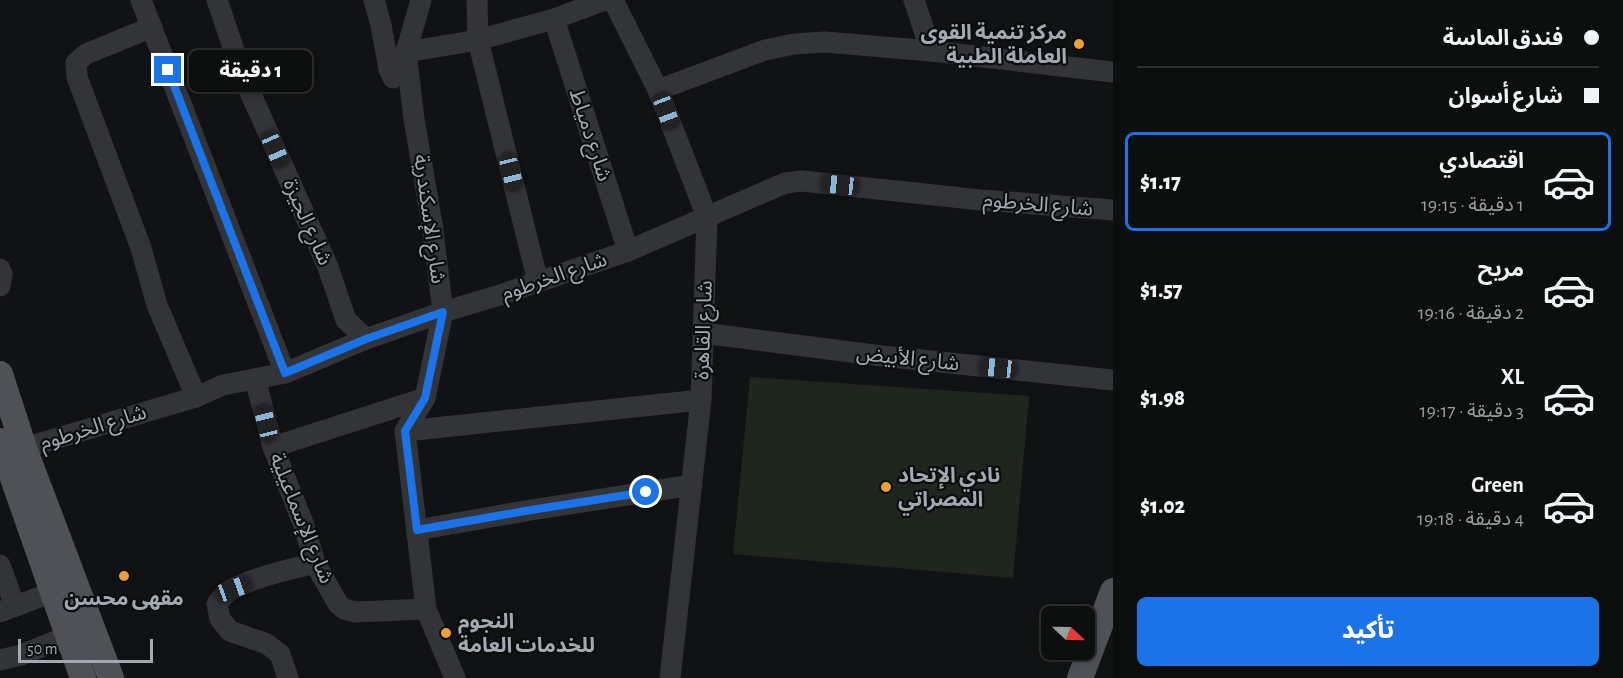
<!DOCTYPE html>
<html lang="ar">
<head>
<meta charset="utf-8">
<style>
	:root { --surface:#0d0e0e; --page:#161717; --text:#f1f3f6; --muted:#9a9c9e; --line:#2d2e2e; --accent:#1a73e8 }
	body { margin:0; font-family:"Alegreya Sans","Noto Sans Arabic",sans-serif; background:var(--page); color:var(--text); direction:rtl; height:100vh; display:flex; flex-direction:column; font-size:22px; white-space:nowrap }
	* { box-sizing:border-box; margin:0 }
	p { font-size:20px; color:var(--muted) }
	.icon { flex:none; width:33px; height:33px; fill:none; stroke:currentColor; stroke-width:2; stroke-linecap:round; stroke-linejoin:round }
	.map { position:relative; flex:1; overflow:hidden; direction:ltr }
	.drawer { display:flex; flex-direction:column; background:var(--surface); width:510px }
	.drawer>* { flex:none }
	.banner { display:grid; align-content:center; height:132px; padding:0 24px; background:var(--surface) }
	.needle { width:39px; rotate:112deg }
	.buttons { position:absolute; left:1041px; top:606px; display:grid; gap:12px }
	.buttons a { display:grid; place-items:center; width:54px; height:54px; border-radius:9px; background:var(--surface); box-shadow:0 3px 9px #0003,0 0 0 2px var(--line); font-size:30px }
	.scale { position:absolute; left:18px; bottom:15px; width:135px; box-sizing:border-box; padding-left:6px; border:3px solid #a3a9b3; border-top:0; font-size:16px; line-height:21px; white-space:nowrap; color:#a3a9b3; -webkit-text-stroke:4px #0c0d0e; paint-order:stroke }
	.end { position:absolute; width:27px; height:27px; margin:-14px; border:8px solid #1a73e8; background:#fff; box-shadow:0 0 0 3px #fff }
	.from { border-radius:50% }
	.bubble { position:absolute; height:42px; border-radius:9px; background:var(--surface); box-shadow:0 3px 9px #0003,0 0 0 2px var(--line); font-size:20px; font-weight:800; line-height:42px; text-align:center; direction:rtl }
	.car { position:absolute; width:18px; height:36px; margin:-18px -9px; border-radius:8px; box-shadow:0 0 4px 2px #0007; background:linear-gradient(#222 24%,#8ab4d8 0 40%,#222 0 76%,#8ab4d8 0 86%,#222 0) }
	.banner b { display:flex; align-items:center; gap:21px; height:57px; font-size:22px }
	.banner b+b { border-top:2px solid var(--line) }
	.banner i { width:15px; height:15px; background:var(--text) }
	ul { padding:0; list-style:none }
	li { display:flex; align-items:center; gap:18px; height:99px; margin:0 12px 9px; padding:0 12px; border:3px solid transparent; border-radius:9px }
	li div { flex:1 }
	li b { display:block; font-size:22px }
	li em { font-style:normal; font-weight:800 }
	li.current { border-color:var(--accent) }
	li>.icon { width:54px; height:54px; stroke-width:1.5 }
	.button { display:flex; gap:12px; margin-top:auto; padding:12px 24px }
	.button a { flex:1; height:69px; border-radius:9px; background:var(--accent); color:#fff; font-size:24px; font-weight:800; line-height:69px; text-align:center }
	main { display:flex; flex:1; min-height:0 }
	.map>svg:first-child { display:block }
	.green { fill:#1e261e }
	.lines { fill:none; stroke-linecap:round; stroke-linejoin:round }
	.minor { stroke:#333438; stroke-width:21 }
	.major { stroke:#4f5157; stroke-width:26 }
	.route { stroke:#1a73e8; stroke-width:8 }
	.poi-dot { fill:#ed9f30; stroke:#0c0d0e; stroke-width:2 }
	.labels { text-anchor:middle; stroke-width:4.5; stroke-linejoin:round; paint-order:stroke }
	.poi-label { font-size:21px; font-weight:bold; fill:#a3a9b3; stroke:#0c0d0e; text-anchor:start }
	.street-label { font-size:21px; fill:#a3a9b3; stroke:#0c0d0e }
</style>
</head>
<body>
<main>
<section class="drawer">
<div class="banner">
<b><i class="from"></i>فندق الماسة</b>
<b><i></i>شارع أسوان</b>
</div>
<ul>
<li class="current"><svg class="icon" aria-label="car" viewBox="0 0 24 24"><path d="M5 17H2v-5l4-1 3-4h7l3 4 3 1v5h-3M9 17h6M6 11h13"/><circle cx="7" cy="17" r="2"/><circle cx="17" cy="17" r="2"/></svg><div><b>اقتصادي</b><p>1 دقيقة · 19:15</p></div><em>$1.17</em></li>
<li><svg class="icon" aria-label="car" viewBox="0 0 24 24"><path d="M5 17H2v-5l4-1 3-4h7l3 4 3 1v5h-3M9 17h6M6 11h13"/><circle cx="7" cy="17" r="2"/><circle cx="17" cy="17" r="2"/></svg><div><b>مريح</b><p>2 دقيقة · 19:16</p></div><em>$1.57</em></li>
<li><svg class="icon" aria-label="car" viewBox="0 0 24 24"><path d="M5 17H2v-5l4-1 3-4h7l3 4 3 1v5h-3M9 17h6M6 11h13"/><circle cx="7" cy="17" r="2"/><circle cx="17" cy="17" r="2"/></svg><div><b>XL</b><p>3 دقيقة · 19:17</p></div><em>$1.98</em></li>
<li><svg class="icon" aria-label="car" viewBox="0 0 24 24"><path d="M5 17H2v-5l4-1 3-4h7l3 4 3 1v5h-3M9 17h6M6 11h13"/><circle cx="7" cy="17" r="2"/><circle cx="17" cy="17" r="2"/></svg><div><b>Green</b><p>4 دقيقة · 19:18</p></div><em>$1.02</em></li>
</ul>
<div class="button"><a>تأكيد</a></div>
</section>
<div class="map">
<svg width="1113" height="678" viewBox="0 0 1113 678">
	<rect width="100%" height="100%" fill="#111213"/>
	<path class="green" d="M750,377L1029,396L1013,578L733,554Z"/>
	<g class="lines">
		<g class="minor">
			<path d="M141,0L285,373"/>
			<path d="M217,0L242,74L328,267L346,320L366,339"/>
			<path d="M374,0L381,25L389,69L393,78"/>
			<path d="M421,0L406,52L414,119L432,224L443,312L425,398L405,431L426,609L455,678"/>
			<path d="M477,0L478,40L538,282"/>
			<path d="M613,0L658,90L707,217L701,400L670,678"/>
			<path d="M914,0L931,51"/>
			<path d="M554,19L628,251"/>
			<path d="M152,27L86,54L76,63L77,77L141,248L157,305L196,397"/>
			<path d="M389,69L406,52L478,40L554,19L605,0"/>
			<path d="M658,90L765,50L794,44L825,42L931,51L1113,72"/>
			<path d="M0,269L2,274L0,286"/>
			<path d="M703,333L882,356L1113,380"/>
			<path d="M255,379L273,447L303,523L315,563L338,604L344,609L356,612L426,609"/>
			<path d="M405,431L701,400"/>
			<path d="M273,447L425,398"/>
			<path d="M10,451L24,448L196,397L223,385L285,373L366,339L443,312L500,295L628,251L785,183L802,181L981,200L1113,210"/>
			<path d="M417,530L531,510L692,485"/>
			<path d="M0,565L15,606"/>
			<path d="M0,612L53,592"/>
			<path d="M0,660L21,655L68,636"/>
			<path d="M288,678L280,654L267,644L230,631L220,619L217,604C221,598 226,592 234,588C259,576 288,570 315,563"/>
		</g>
		<g class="major">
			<path d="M0,374L24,448L111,678"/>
			<path d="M0,441L83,678"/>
			<path d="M1080,678L1113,591"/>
		</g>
	</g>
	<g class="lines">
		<path class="route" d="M168,70L285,373L366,339L443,312L425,398L405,431L417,530L531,510L646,492"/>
	</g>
	<g class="poi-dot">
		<circle cx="1079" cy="44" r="6"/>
		<circle cx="886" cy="487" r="6"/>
		<circle cx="124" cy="576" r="6"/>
		<circle cx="446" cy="633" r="6"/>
	</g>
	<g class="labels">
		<g class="poi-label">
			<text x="1067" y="39" text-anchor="end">مركز تنمية القوى<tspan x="1067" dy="24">العاملة الطبية</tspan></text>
			<text x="898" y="482">نادي الإتحاد<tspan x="898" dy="24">المصراتي</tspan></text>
			<text x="124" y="605" text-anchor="middle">مقهى محسن</text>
			<text x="458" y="628">النجوم<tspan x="458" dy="24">للخدمات العامة</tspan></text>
		</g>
		<g class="street-label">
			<text transform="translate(591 135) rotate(72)" y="7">شارع دمياط</text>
			<text transform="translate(1038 204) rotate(5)" y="7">شارع الخرطوم</text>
			<text transform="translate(430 219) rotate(82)" y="7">شارع الإسكندرية</text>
			<text transform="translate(308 222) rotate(66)" y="7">شارع الجيزة</text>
			<text transform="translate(554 276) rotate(-19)" y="7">شارع الخرطوم</text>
			<text transform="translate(703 330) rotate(-88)" y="7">شارع القاهرة</text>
			<text transform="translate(908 358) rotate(6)" y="7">شارع الأبيض</text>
			<text transform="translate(93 427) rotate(-17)" y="7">شارع الخرطوم</text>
			<text transform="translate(302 518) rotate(68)" y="7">شارع الإسماعيلية</text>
		</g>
	</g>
</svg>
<div class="buttons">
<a><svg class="needle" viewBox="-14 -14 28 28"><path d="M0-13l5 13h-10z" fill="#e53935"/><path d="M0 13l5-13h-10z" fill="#9a9c9e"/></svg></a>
</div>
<div class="scale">50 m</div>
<i class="end from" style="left:646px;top:492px"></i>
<i class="end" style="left:168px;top:70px"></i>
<div class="bubble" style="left:189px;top:50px;width:123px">1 دقيقة</div>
<i class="car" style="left:666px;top:111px;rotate:159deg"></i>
<i class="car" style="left:275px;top:149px;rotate:156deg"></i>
<i class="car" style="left:511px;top:172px;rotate:166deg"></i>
<i class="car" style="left:840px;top:185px;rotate:276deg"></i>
<i class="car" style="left:998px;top:368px;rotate:276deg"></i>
<i class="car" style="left:266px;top:423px;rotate:346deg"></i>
<i class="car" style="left:233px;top:589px;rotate:70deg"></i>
</div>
</main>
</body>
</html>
